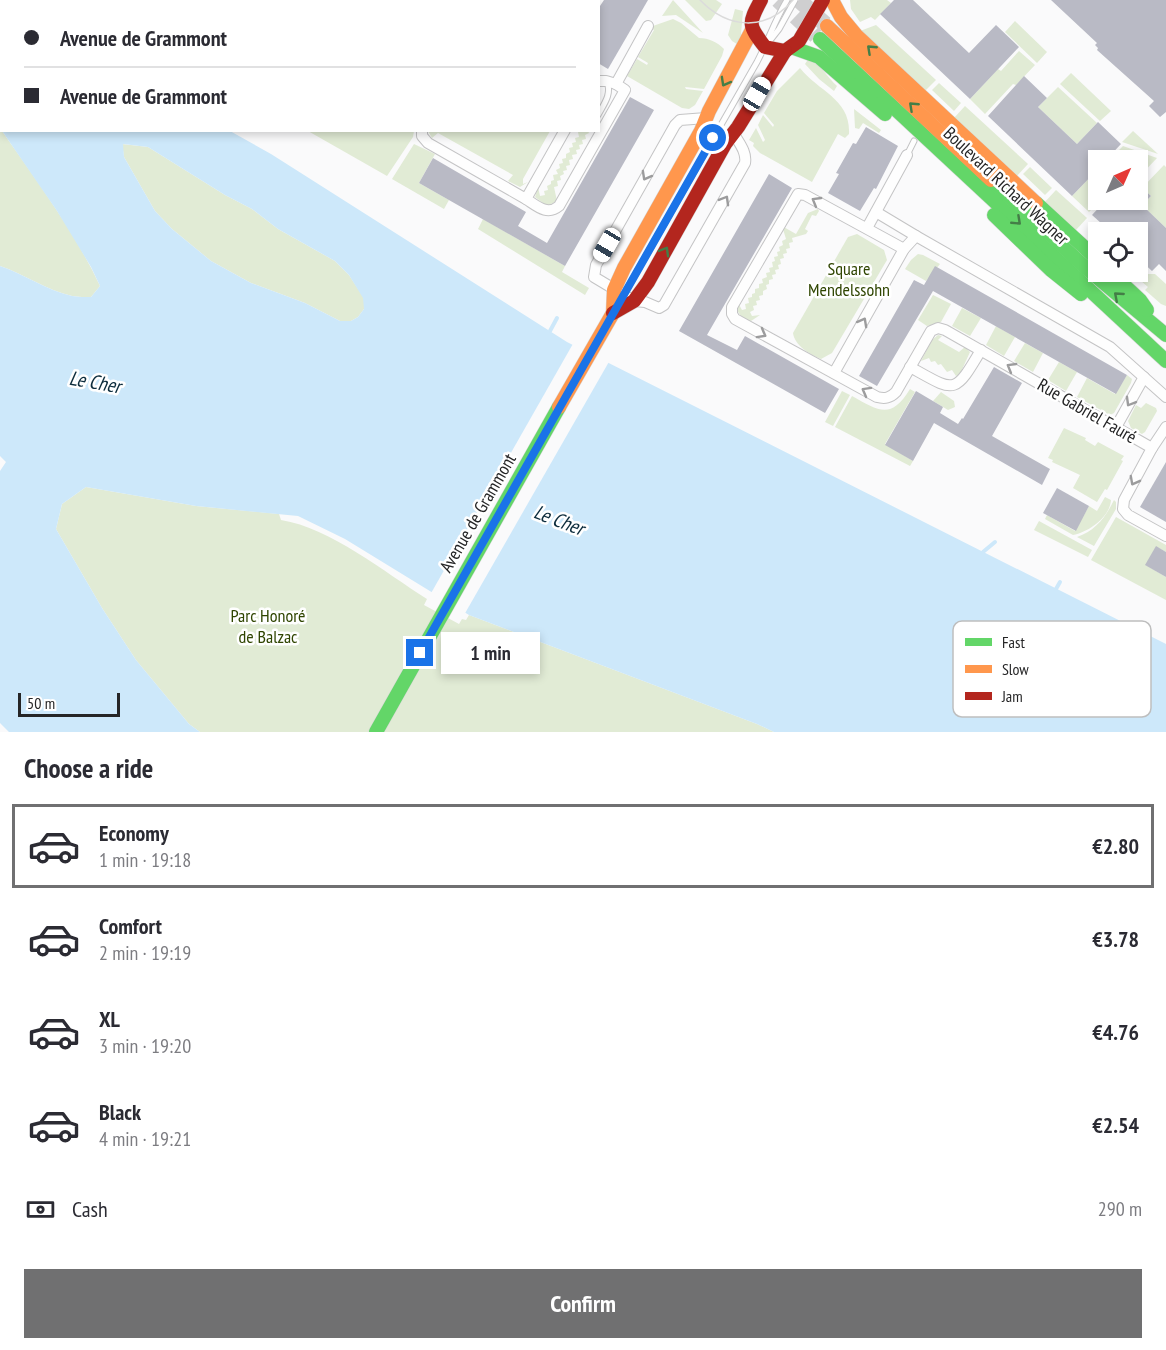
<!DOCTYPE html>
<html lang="en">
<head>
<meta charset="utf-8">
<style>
	:root { --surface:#fff; --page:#f7f7f7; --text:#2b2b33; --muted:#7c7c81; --line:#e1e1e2; --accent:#707071 }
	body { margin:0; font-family:"PT Sans Narrow",sans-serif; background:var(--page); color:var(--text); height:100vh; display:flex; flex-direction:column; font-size:22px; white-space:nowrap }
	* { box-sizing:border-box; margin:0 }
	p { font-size:20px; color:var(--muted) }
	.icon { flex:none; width:33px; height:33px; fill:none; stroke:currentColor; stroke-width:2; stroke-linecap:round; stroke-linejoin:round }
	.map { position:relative; height:732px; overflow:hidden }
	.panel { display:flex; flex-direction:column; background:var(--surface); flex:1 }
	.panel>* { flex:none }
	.top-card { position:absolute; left:0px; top:0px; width:600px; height:132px; box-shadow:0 3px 9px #0003; display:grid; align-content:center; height:132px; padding:0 24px; background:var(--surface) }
	.needle { width:39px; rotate:45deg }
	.tools { position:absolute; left:1088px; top:150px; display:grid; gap:12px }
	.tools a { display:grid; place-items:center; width:60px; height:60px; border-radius:0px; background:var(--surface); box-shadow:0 3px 9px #0003; font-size:30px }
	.scale { position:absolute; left:18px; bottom:15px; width:102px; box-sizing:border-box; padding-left:6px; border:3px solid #252526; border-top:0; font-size:16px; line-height:21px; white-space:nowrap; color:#252526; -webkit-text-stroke:4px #fff; paint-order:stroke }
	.end { position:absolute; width:27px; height:27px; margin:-14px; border:8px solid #1a73e8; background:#fff; box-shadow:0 0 0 3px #fff }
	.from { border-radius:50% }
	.bubble { position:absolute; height:42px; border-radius:0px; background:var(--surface); box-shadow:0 3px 9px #0003; font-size:20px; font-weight:800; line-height:42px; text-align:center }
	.car { position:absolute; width:18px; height:36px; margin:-18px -9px; border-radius:8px; box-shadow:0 0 4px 2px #0007; background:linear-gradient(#fff 24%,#345 0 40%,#fff 0 76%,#345 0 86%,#fff 0) }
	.top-card b { display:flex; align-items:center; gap:21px; height:57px; font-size:22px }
	.top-card b+b { border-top:2px solid var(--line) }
	.top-card i { width:15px; height:15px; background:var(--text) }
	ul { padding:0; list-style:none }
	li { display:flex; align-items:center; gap:18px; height:84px; margin:0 12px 9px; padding:0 12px; border:3px solid transparent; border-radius:0px }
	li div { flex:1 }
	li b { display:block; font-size:22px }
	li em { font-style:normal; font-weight:800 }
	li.active { border-color:var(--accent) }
	li>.icon { width:54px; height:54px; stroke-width:1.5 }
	h2 { padding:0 24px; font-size:27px; line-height:72px }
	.pay { display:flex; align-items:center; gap:15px; height:66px; padding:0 24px; font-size:22px }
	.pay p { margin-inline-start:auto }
	.cta { display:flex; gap:12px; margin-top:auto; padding:12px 24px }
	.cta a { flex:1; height:69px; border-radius:0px; background:var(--accent); color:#fff; font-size:24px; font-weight:800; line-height:69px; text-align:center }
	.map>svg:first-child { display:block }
	.green { fill:#e1ebd5 }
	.water { fill:#cde8fa; fill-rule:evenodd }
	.pier { fill:#fafafb }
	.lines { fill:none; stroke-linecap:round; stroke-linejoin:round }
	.stream { stroke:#cde8fa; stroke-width:4 }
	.building { fill:#b9bac5 }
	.primary-tunnel { stroke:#cfcfd0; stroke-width:16; stroke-dasharray:16 8; stroke-linecap:butt }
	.lane-casing { stroke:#c4c4c5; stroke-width:7 }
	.street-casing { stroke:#c4c4c5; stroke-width:12 }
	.fast-casing { stroke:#d6d6d6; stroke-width:15 }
	.slow-casing { stroke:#d6d6d6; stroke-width:15 }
	.jam-casing { stroke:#d6d6d6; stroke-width:15 }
	.lane { stroke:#fefefe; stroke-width:5 }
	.street { stroke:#fefefe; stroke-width:10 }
	.fast { stroke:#63d668; stroke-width:14 }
	.slow { stroke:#ff974d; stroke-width:14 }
	.jam { stroke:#b3261e; stroke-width:14 }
	.tram { stroke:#dbdbdb; stroke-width:1.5 }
	.oneway { stroke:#447e47 }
	.oneway2 { stroke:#9c9c9d }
	.route { stroke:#1a73e8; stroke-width:8 }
	.labels { text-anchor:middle; stroke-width:5; stroke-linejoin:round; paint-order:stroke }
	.street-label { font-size:18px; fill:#252526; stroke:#fff }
	.park-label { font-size:18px; fill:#2f4500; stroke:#fff }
	.water-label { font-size:20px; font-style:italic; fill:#0d2d3d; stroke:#fff }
	.key { fill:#fff; stroke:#bebebe; stroke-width:1.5 }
	.key-label { font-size:16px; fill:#252526 }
</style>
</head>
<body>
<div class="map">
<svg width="1166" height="732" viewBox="0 0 1166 732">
	<rect width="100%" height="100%" fill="#fafafb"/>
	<g class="green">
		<path d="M193,0H391L394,1H192Z"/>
		<path d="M673,0L703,33L676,15L662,16Z"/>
		<path d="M685,0H716L722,4L711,20L706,21Z"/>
		<path d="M850,0H887L891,3L875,20L871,17L860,22L851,9Z"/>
		<path d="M735,9L743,11L740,46L732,41L728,35Z"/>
		<path d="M673,19L681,23L699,38C709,38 717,42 724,49L722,56L704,89L685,87L686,89L703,91L695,105L689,109L682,108L627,76L637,59L647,65L648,63L638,57L654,30L650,27Z"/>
		<path d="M1015,21L1047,52L1037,63L1005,32Z"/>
		<path d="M876,25L936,80L925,91L860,31Z"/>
		<path d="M1019,51L1035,65L1016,85L1013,84L985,114L970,99L998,69L1001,71Z"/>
		<path d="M809,58C821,65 827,77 837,86L834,91L819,79L805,64Z"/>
		<path d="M800,68C819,92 851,99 849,134L845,138L838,134L812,182L760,153L753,146L754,143L749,140L756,128L763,142L765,140L758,125L763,115L773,127L774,125L764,113L777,91Z"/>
		<path d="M1071,73L1111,111L1100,121L1060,84Z"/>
		<path d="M939,83L961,103L954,111L932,90Z"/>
		<path d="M1058,87L1097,123L1077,144L1038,107Z"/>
		<path d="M965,106L1028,164L1016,177L954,118Z"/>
		<path d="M854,109L881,130L879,133L863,123L859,129L855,128Z"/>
		<path d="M0,128C35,179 74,230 100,286L91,297C85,297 78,297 72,296C46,290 24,274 0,266Z"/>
		<path d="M308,131L414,130V131L413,137L387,176Z"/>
		<path d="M428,131L550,130V131L523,179V184L528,182L520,187L508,181L513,175L438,133L432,138Z"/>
		<path d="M581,131H588L589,133L585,135L586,139L582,140L583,144L579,145L580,149L576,150L577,154L572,155L573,159L569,160L570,165L566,166L567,170L563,171L564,174L560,176L561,180L557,181L558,186L554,187L557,201L547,206L535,197L538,187L540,196L545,195L544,191L548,190L547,186L551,184V181L554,180L553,175L558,174L556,170L560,168L559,164L563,163L562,159L566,158V154L570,152L569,148L573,147L572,143L576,142L575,138L579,137L578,132Z"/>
		<path d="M1133,131L1158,154L1122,142Z"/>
		<path d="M122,144L148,147L225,195L252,209L278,229L335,261L349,275L364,298V309L358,317L351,321H340L305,303L251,283L211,261L172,229L155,211L124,157Z"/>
		<path d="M414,144L435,154L419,183L449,200L444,209L392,179Z"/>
		<path d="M1123,146L1157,158L1137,179V160H1109Z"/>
		<path d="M1164,165L1166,167V228L1142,205L1151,196L1142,188Z"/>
		<path d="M1030,167L1052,188L1045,195L1023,174Z"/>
		<path d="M1098,169V200H1101L1089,212L1072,196Z"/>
		<path d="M1056,190L1087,218L1075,231L1044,203Z"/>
		<path d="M818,209L819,211L816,216L812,215L805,229L808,231L806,234L792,238L793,242L789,243L790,248L786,249L787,253L783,254L784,258L780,259L781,264L778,265L779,269L775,270L776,274L772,275L773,279L769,280V284L766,285L767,289L763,291V295L759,296L760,300L756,301L757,305L753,306L754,310L750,312L752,316L760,315L751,321L743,319L736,309L738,303L742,310L746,309L745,304L749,303L748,298L752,297V294L755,293V289L759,288V284L763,283L762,279L767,277L766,273L770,272L769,268L773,267L772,262L775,261L774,257L778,256L777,252L780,251L779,247L783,245L782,241L786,239L782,226L796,234L808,213Z"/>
		<path d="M483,219L565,266L562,272L589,288L585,295L478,229Z"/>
		<path d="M857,234L884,250L887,260L832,353L821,359C809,354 795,346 793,333L848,237Z"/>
		<path d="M918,254L923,255L940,264L926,281L905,269L911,260Z"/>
		<path d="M1147,274H1155L1166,284V306L1161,304L1145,290L1148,287L1141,281Z"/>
		<path d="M933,295L951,304L941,322L927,326L918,320Z"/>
		<path d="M962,308L981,318L970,336L952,326Z"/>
		<path d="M996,326L1015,337L1004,356L986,345Z"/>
		<path d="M938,335L942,336L938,340L959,352L965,347L970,352L960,374L956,376L952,370L947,372L941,364L938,365L935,361L931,362L929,358L921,361L932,340Z"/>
		<path d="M1025,343L1043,353L1033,372L1014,361Z"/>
		<path d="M1059,362L1077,372L1066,391L1048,380Z"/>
		<path d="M1127,375L1132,379L1131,383L1114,413L1110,415L1077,397L1087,378L1115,394Z"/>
		<path d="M910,389L915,392L885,444L913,461L910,466L835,427L852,396C879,411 891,420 910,389Z"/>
		<path d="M842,391L850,395L833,426L825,422Z"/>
		<path d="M941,392L954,401L955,407L948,410L933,401Z"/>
		<path d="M1146,403L1156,408L1157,411L1145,432L1142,434L1131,428L1128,421L1136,405L1141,408Z"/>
		<path d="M1064,428L1086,438L1085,440L1095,446L1098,442L1124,456L1121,460L1123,461L1107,490L1105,489L1097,502L1073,488L1080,475L1052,462L1053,460L1048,458Z"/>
		<path d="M86,487L196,506L279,514L281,520C331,528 384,572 427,599L424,605L459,624L462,619L466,620L469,615L757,724L774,732H200L189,724L136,660L102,608L56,529L62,504Z"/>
		<path d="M1105,497L1111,500C1110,517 1089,532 1073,535L1045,519L1047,515L1075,531L1089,506L1097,511Z"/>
		<path d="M1114,500L1116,502V509L1094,546L1077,537C1095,531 1106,517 1114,500Z"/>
		<path d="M1116,517L1166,545V552L1157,547L1146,565L1166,577V600L1091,560Z"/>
		<path d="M1039,521L1092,550L1088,557L1034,530Z"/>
	</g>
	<path class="water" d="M0,0L56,1L2,2V130L230,131L271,154L567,342L1166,644V732H774L757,724L469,615L345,539L298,516L196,506L86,487L62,504L56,529L102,608L136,660L189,724L200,732H9L0,723V471L6,462L0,456V266C24,274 46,290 72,296C78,297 85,297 91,297L100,286L91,267L57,211L0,128ZM123,144L148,147L225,195L252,209L278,229L335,261L349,275L363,298L364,309L358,317L351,321H340L305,303L251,283L211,261L172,229L155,211L124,157Z"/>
	<path class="pier" d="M574,342L610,360L464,615L430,595Z"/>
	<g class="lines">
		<g class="stream">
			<path d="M550,331L557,318"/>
			<path d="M983,552L995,542"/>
			<path d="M1056,589L1060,582"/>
		</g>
	</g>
	<g class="building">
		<path d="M604,0H648L608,69L598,63V9Z"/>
		<path d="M894,0H913L969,53L996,25L1019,47L970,99L880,14Z"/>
		<path d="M1051,0H1166V112L1160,117L1149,106L1154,101L1097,50L1098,48L1095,45L1097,43Z"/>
		<path d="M1024,76L1047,98L1038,107L1077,144L1098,122L1121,144L1106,160H1098V169L1072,196L988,116Z"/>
		<path d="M630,97L654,110L565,266L419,183L433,158L526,212L518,226L547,243Z"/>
		<path d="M866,127L898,146L876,189L874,188L860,211L828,193L839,174L836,173L853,143L856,144Z"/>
		<path d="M769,174L792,188L707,335L737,350L745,336L839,389L825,413L679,331Z"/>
		<path d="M1137,183L1151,196L1142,205L1166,228V271L1159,264L1152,271L1137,257V232H1111L1092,215L1106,200H1137Z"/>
		<path d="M935,266L1127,375L1116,394L933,291L877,386L859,376L914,280L924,285Z"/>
		<path d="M994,367L1022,383L992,436L1050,469L1042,485L934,423L913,461L885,445L916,391L943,407L940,413L958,424L962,418L963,419Z"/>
		<path d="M1166,462V522L1140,507Z"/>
		<path d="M1057,488L1089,506L1076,531L1043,513Z"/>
		<path d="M1156,546L1166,552V577L1145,565Z"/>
	</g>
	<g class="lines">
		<g class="primary-tunnel">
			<path d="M778,0L816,36"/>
			<path d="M799,0L825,24"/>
		</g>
		<g class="lane-casing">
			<g id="lane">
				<path d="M768,43L779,29L795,0"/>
				<path d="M598,115C604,104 612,94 607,82"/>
				<path d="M907,155L914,141"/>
				<path d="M623,296L757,62C768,41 775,20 787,0"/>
			</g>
		</g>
		<g class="street-casing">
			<g id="street">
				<path d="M418,0L421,2"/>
				<path d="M516,0L519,2"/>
				<path d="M535,2L536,0"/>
				<path d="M572,2L573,0"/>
				<path d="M598,81H606L616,84L648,26"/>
				<path d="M706,118L680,120L675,125L596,265L594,277L634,301L645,302L659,308L664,305L745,163C747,152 739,143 734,134"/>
				<path d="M422,130V136L428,143L526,199L565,130"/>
				<path d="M526,199C537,206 547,216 559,206L625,90L616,84"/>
				<path d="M876,212L916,236"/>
				<path d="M867,228L907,155"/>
				<path d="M904,249L805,195L798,194L732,307V314L735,319L877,397C885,399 890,398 896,392L931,331L938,328L945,330L1152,448L1124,500L1123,509L1128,515L1166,536"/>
				<path d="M910,367C955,392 954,396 981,350"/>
				<path d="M834,373L904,249L916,236L1110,347L1166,397"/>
				<path d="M1116,427L1144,377"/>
				<path d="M1152,448L1166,427"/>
			</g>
		</g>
		<g class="fast-casing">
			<g id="fast">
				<path d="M820,39L1166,361"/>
				<path d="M791,47L819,57L885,114"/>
				<path d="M991,180L1087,269L1166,335"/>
				<path d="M1036,203L1098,260"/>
				<path d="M994,215L1051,270L1081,294"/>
				<path d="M1110,272L1140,300L1147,310"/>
				<path d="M376,732L559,407"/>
			</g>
		</g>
		<g class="slow-casing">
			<g id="slow">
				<path d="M832,0L841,17L856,35L1036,203"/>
				<path d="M827,26L991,180"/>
				<path d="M559,407L613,313L614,290L624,268L701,131L709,111L752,30"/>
			</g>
		</g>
		<g class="jam-casing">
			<g id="jam">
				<path d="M761,0C748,24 748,25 765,47L785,51L799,41L823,0"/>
				<path d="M613,313L634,301L648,282L725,144L738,127L785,51"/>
			</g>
		</g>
		<use href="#lane" class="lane"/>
		<use href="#street" class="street"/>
		<use href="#fast" class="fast"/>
		<use href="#slow" class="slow"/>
		<use href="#jam" class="jam"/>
		<path class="tram" d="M700,0C728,29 766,32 793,0"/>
	</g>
	<defs><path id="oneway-chevron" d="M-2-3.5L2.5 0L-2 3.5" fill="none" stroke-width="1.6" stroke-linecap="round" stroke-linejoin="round" transform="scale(1.5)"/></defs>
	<g class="oneway">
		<use href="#oneway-chevron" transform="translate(871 49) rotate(-137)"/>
		<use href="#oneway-chevron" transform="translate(725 82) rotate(119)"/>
		<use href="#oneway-chevron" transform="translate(913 106) rotate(-137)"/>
		<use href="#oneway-chevron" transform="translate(1017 221) rotate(43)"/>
		<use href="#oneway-chevron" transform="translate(665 251) rotate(-60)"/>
		<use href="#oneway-chevron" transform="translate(1118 296) rotate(-139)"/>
	</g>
	<g class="oneway2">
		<use href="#oneway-chevron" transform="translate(646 176) rotate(119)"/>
		<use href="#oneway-chevron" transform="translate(725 200) rotate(-60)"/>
		<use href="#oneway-chevron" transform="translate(816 201) rotate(-150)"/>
		<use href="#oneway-chevron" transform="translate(863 322) rotate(-61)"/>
		<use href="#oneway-chevron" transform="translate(762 334) rotate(29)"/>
		<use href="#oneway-chevron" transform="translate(1011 367) rotate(-150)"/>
		<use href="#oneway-chevron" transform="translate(866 391) rotate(-151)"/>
		<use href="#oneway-chevron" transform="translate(1130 402) rotate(120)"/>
		<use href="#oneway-chevron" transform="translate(1134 481) rotate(118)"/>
	</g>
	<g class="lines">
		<path class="route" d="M420,653L713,138"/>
	</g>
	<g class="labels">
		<g class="street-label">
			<text transform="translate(1006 186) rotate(43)" y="6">Boulevard Richard Wagner</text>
			<text transform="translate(1087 411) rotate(30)" y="6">Rue Gabriel Fauré</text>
			<text transform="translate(478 513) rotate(-60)" y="6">Avenue de Grammont</text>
		</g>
		<g class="park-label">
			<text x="849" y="275">Square<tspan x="849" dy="21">Mendelssohn</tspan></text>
			<text x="268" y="622">Parc Honoré<tspan x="268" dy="21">de Balzac</tspan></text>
		</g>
		<g class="water-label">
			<text transform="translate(95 382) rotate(10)" y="7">Le Cher</text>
			<text transform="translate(559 520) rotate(21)" y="7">Le Cher</text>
		</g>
	</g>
	<rect x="953" y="621" width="198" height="96" rx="9" class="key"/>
	<rect x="965" y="638" width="27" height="8" fill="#63d668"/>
	<rect x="965" y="665" width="27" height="8" fill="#ff974d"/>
	<rect x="965" y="692" width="27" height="8" fill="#b3261e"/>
	<g class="key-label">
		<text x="1002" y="648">Fast</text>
		<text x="1002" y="675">Slow</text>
		<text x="1002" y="702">Jam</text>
	</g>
</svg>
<div class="tools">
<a><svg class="needle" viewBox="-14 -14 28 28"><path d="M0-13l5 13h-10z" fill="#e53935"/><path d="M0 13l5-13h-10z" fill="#7c7c81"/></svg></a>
<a><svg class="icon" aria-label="locate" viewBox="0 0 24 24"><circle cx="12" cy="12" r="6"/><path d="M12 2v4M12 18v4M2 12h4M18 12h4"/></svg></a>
</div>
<div class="scale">50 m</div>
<i class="end from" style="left:713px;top:138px"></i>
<i class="end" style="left:420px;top:653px"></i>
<div class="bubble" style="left:441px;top:632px;width:99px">1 min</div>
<i class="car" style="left:757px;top:94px;rotate:30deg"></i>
<i class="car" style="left:607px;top:245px;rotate:210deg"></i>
<div class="top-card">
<b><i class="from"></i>Avenue de Grammont</b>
<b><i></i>Avenue de Grammont</b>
</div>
</div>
<section class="panel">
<h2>Choose a ride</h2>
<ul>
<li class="active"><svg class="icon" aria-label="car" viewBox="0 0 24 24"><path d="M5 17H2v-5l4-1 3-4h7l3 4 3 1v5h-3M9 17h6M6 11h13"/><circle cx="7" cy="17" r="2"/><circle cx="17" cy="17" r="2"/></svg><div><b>Economy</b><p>1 min · 19:18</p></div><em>€2.80</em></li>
<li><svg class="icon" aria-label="car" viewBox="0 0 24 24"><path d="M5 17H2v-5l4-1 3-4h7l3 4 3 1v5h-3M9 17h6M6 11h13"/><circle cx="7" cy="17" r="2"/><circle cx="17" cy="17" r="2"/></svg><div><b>Comfort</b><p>2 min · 19:19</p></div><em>€3.78</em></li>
<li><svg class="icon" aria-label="car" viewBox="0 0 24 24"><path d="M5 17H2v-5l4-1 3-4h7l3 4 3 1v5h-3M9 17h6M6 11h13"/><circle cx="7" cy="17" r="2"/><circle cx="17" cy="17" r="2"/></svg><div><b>XL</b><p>3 min · 19:20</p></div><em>€4.76</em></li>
<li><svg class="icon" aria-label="car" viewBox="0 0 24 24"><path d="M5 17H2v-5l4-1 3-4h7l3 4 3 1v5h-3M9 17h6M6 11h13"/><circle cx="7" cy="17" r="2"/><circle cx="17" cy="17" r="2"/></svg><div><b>Black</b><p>4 min · 19:21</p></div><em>€2.54</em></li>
</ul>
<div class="pay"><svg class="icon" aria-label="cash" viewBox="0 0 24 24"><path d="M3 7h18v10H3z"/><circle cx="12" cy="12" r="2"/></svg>Cash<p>290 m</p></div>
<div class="cta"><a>Confirm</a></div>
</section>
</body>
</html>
